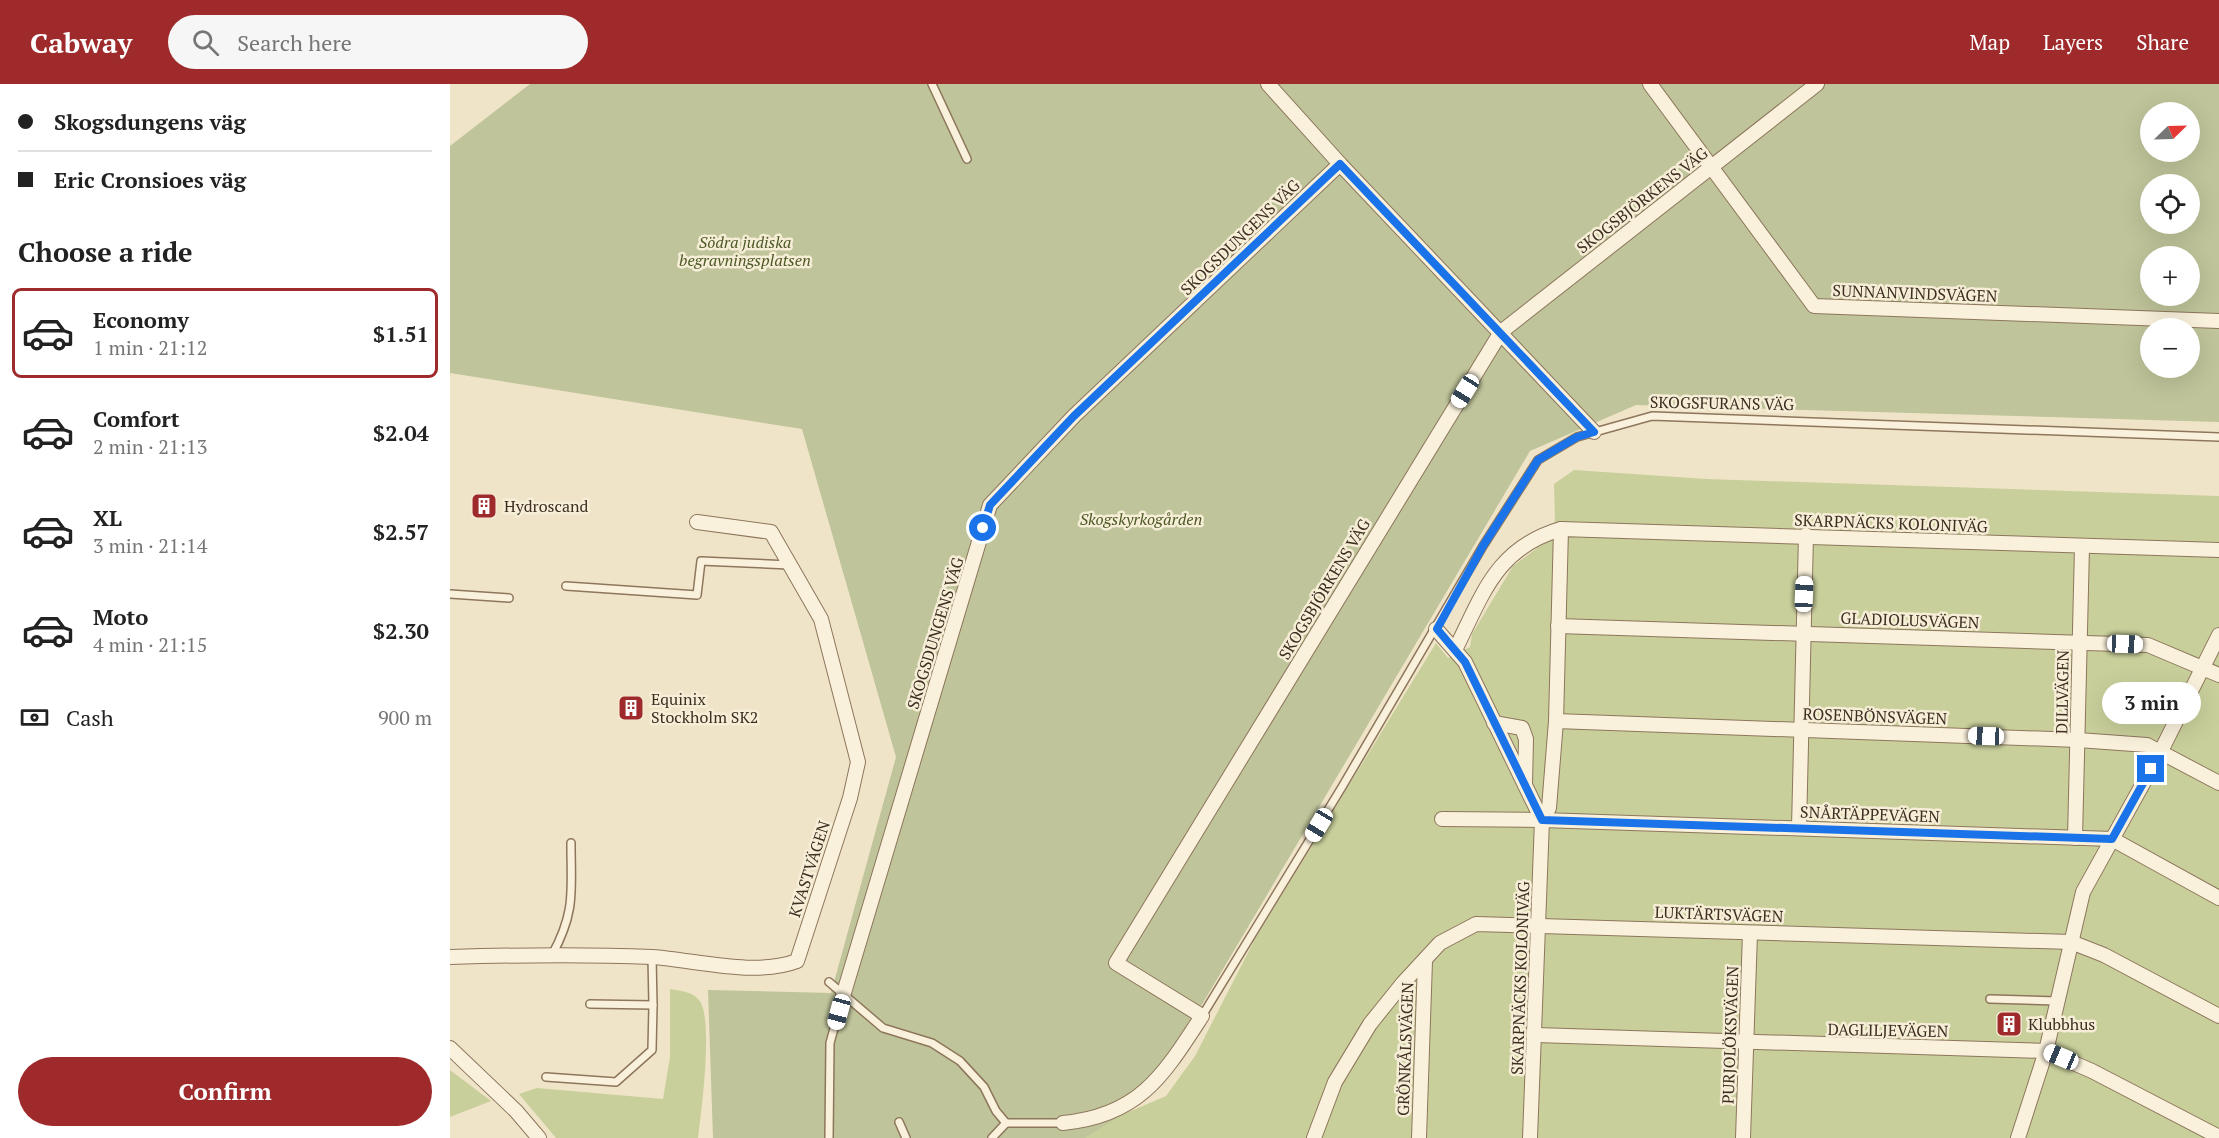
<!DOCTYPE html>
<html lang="en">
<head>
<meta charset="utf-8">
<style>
	:root { --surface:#fff; --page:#f6f6f6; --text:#222; --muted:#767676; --line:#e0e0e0; --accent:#9e2a2b }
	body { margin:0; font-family:"PT Serif",serif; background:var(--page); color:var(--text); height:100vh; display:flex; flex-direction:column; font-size:22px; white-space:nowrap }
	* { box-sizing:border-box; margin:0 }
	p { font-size:20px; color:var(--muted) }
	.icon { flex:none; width:33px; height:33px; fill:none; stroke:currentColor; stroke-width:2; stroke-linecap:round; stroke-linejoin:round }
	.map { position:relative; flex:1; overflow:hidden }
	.drawer { display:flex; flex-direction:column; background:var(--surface); width:450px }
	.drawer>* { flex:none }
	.top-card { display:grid; align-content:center; height:132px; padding:0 18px; background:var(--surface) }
	.needle { width:39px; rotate:67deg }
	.controls { position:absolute; left:1690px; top:18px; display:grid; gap:12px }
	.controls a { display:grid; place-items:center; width:60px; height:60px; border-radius:50%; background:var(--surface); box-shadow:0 6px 24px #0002; font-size:30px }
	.end { position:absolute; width:27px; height:27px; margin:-14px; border:8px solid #1a73e8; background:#fff; box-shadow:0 0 0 3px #fff }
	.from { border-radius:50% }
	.bubble { position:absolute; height:42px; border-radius:21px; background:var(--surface); box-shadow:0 6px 24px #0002; font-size:20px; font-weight:600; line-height:42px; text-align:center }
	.car { position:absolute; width:18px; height:36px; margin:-18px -9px; border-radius:8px; box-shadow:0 0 4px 2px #0007; background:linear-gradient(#fff 24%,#345 0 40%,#fff 0 76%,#345 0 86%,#fff 0) }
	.top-card b { display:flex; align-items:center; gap:21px; height:57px; font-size:22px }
	.top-card b+b { border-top:2px solid var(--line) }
	.top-card i { width:15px; height:15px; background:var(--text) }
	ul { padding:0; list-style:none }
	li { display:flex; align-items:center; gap:18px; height:90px; margin:0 12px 9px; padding:0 6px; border:3px solid transparent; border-radius:9px }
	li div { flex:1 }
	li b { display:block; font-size:22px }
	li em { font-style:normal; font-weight:600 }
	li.active { border-color:var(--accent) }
	li>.icon { width:54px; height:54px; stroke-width:1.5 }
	h2 { padding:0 18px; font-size:27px; line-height:72px }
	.pay { display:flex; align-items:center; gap:15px; height:66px; padding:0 18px; font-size:22px }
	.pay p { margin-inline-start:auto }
	.primary-button { display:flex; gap:12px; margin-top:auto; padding:12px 18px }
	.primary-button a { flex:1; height:69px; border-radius:36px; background:var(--accent); color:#fff; font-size:24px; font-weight:600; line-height:69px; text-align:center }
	header { display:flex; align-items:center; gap:36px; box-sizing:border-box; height:84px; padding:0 30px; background:var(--accent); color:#fff }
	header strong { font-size:28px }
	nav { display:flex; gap:33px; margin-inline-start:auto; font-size:21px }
	.search { width:420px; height:54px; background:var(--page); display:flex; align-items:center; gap:15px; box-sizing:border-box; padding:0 21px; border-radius:33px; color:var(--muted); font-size:22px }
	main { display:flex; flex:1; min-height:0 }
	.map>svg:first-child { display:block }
	.green { fill:#c9cf9b }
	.cemetery { fill:#bfc49a; fill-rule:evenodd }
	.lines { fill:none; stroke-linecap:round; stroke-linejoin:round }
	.service-casing { stroke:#8d765c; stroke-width:10 }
	.minor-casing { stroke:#8d765c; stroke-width:16 }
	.service { stroke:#faf1dc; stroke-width:7 }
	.minor { stroke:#faf1dc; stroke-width:14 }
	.route { stroke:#1a73e8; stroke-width:8 }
	.labels { text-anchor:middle; stroke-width:5; stroke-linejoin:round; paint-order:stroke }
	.street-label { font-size:16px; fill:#3d2e20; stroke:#f7eed8 }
	.park-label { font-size:16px; font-style:italic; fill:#4d5a26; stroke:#f7eed8 }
	.poi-label { font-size:16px; fill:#3d2e20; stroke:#f7eed8; text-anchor:start }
</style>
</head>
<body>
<header>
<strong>Cabway</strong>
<div class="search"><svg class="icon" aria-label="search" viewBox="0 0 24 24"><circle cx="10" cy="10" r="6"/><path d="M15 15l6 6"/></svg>Search here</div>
<nav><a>Map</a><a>Layers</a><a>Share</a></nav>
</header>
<main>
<section class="drawer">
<div class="top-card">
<b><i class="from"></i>Skogsdungens väg</b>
<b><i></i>Eric Cronsioes väg</b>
</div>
<h2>Choose a ride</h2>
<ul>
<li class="active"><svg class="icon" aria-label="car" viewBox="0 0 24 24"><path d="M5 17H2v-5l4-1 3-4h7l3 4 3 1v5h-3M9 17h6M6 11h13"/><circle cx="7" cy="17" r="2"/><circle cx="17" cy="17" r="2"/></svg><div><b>Economy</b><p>1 min · 21:12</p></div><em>$1.51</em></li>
<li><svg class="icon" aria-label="car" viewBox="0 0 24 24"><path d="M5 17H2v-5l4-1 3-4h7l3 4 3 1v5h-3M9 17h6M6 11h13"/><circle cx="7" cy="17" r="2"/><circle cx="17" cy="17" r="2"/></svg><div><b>Comfort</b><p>2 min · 21:13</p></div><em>$2.04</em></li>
<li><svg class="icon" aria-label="car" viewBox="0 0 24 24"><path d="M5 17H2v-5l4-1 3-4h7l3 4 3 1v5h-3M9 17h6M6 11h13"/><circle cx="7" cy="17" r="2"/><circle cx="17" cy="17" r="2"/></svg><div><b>XL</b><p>3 min · 21:14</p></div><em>$2.57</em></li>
<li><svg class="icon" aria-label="car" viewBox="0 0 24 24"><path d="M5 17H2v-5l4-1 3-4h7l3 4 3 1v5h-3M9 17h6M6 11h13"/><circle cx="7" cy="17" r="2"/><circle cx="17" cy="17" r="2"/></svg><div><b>Moto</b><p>4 min · 21:15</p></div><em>$2.30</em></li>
</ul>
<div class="pay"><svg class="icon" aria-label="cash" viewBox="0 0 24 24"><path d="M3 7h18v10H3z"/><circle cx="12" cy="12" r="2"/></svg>Cash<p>900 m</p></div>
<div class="primary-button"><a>Confirm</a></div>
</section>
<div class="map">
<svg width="1769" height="1054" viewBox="0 0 1769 1054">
	<rect width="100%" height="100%" fill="#f0e4c8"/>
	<g class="green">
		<path d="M1124,386L1257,395L1769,412V1054H618L716,1012L745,972L805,855L986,559L998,574L1020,563L1022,550L1063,482L1091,461L1105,437L1104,400Z"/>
		<path d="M220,905C231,907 241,907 249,916C264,933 251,1030 248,1054H106L69,1010L87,1004L213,1015L220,973Z"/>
		<path d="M0,986L41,1017L0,1033Z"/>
	</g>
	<path class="cemetery" d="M80,0H1769V338L1186,321L1080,367L696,1015L635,1054H263L258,906L381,909L446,673L352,345L0,289V62ZM1701,28H1740V68H1701ZM1701,100H1740V140H1701ZM1701,172H1740V212H1701ZM1701,244H1740V284H1701Z"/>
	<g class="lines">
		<g class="service-casing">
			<g id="service">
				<path d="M482,0L517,75"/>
				<path d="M116,502L247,511L251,477L340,481"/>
				<path d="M0,510L59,514"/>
				<path d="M102,871C126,827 121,807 121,759"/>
				<path d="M379,898L433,944L482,959L510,977L534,1003L546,1027L556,1039H613"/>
				<path d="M1540,915L1607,917"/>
				<path d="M140,920L203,921L202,873"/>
				<path d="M752,932L892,703L1033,462L1088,376L1127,353L1202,332L1769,353"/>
				<path d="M96,993L166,998L202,966L203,921"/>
				<path d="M449,1038L456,1054"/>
				<path d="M379,1054L380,959L393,912"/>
				<path d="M542,1054L556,1039"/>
			</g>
		</g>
		<g class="minor-casing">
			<g id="minor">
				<path d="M818,0L890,80L1144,348"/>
				<path d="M1200,0L1364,222L1769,237"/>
				<path d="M1108,542L1698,561L1769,591"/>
				<path d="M986,545L1015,578L1092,736L1662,755L1769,814"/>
				<path d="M1005,566C1033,510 1046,464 1111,445"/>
				<path d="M1106,637L1628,656L1697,661L1769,699"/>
				<path d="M1044,639L1072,644L1076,655L1075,701"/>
				<path d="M992,735L1092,736"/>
				<path d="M1349,744L1356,451"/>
				<path d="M1625,754L1632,463"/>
				<path d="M0,873C67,871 134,870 202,873C246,876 305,893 347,877L400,714L408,678L371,535L321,448L247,438"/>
				<path d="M393,912L540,421L624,332L890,80"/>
				<path d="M1086,951L1596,967L1642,987L1769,1053"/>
				<path d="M0,964L66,1027L89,1054"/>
				<path d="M613,1039C689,1032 713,992 752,932L666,879L1051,248L1367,0"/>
				<path d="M864,1054L885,998L920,940L953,899L990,859L1026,840L1621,858L1654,871L1769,932"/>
				<path d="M969,1054L975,877"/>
				<path d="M1080,1054L1092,736L1099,724L1106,637L1111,445L1769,466"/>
				<path d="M1293,1054L1300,849"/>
				<path d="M1568,1054L1596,967L1633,808L1711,667L1769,551"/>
			</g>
		</g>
		<use href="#service" class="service"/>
		<use href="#minor" class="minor"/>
	</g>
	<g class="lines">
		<path class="route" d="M533,444L540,421L624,332L890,80L1144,348L1127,353L1088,376L1033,462L987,545L1015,578L1092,736L1662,755L1701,685"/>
	</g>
	<defs>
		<g id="building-square" transform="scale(1.35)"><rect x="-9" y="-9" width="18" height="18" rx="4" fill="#9e2a2b" stroke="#f7eed8"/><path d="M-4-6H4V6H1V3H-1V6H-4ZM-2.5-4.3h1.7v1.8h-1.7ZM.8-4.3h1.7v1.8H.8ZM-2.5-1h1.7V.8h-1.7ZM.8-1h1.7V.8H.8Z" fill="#fff"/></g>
	</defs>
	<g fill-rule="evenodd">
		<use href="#building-square" x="34" y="422"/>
		<use href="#building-square" x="181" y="624"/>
		<use href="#building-square" x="1559" y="940"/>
	</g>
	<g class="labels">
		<g class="street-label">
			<text transform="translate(1192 116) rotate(-38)" y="6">SKOGSBJÖRKENS VÄG</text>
			<text transform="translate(790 153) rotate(-44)" y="6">SKOGSDUNGENS VÄG</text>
			<text transform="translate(1465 209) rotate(2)" y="6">SUNNANVINDSVÄGEN</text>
			<text transform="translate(1272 319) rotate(1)" y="6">SKOGSFURANS VÄG</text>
			<text transform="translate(1441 439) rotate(2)" y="6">SKARPNÄCKS KOLONIVÄG</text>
			<text transform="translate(874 505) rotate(-59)" y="6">SKOGSBJÖRKENS VÄG</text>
			<text transform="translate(1460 536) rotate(2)" y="6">GLADIOLUSVÄGEN</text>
			<text transform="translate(485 549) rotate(-73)" y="6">SKOGSDUNGENS VÄG</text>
			<text transform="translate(1612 608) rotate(-89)" y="6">DILLVÄGEN</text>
			<text transform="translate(1425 632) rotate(2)" y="6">ROSENBÖNSVÄGEN</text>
			<text transform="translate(1420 730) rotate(2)" y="6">SNÅRTÄPPEVÄGEN</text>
			<text transform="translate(359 785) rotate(-72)" y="6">KVASTVÄGEN</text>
			<text transform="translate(1269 830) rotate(2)" y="6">LUKTÄRTSVÄGEN</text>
			<text transform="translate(1070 894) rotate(-88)" y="6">SKARPNÄCKS KOLONIVÄG</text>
			<text transform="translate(1438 946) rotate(1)" y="6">DAGLILJEVÄGEN</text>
			<text transform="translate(1280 951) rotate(-88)" y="6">PURJOLÖKSVÄGEN</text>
			<text transform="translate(955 965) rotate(-88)" y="6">GRÖNKÅLSVÄGEN</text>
		</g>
		<g class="park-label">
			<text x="295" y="164">Södra judiska<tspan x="295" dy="18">begravningsplatsen</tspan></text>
			<text x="691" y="441">Skogskyrkogården</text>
		</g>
		<g class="poi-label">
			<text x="54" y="428">Hydroscand</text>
			<text x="201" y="621">Equinix<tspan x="201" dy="18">Stockholm SK2</tspan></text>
			<text x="1578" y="946">Klubbhus</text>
		</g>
	</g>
</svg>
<div class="controls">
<a><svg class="needle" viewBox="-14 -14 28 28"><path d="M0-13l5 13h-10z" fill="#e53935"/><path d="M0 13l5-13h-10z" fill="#767676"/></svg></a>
<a><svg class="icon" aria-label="locate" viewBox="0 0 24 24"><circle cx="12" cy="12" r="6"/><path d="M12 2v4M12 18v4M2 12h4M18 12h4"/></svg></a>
<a>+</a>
<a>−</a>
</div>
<i class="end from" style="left:533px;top:444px"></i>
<i class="end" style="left:1701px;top:685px"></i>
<div class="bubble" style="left:1652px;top:598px;width:99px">3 min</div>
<i class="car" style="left:1015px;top:307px;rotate:212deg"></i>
<i class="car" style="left:1354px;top:510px;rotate:2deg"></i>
<i class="car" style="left:1675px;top:560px;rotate:92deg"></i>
<i class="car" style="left:1536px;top:652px;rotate:272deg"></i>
<i class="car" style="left:869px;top:741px;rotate:211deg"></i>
<i class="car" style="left:389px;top:928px;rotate:195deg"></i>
<i class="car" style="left:1611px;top:973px;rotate:293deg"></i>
</div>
</main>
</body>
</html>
